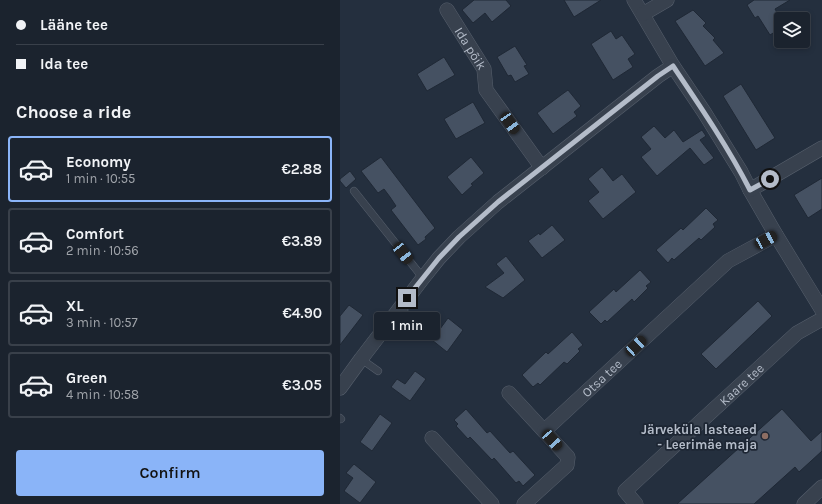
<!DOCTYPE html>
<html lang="en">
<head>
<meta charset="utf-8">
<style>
	:root { --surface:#1b232e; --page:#242b36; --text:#f1f3f6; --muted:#a0a4aa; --line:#39404a; --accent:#8ab4f8 }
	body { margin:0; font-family:Karla,sans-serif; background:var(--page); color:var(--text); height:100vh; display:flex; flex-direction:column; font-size:15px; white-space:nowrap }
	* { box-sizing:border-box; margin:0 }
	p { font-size:13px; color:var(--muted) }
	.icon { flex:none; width:22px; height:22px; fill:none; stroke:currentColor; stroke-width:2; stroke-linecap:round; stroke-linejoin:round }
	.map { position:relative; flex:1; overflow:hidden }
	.sheet { display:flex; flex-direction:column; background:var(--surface); width:340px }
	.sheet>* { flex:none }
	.top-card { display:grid; align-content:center; height:88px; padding:0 16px; background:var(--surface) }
	.controls { position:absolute; left:434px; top:12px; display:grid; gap:8px }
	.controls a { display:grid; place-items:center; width:36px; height:36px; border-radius:4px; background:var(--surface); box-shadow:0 2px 6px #0003,0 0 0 1px var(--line); font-size:20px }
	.end { position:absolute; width:18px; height:18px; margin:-9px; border:5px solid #b4bcc9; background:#111; box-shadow:0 0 0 2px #111 }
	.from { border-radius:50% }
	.bubble { position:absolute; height:28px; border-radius:4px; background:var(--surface); box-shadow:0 2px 6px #0003,0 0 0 1px var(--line); font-size:13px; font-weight:600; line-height:28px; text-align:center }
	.car { position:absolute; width:12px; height:24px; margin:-12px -6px; border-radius:5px; box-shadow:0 0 3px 1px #0007; background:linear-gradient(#222 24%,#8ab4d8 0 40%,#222 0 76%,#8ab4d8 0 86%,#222 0) }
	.top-card b { display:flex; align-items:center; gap:14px; height:38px; font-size:15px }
	.top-card b+b { border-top:1px solid var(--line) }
	.top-card i { width:10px; height:10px; background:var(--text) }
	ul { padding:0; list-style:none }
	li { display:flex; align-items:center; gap:12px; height:66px; margin:0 8px 6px; padding:0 8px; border:2px solid var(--line); border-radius:4px }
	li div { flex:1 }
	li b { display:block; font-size:15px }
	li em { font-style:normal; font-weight:600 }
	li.on { border-color:var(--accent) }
	li>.icon { width:36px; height:36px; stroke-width:1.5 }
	h2 { padding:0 16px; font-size:18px; line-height:48px }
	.cta { display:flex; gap:8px; margin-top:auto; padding:8px 16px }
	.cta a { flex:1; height:46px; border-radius:4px; background:var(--accent); color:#111; font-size:16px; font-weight:600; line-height:46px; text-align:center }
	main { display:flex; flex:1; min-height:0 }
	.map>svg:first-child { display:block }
	.building { fill:#455162; stroke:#1f2835 }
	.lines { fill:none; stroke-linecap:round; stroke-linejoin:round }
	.lane-casing { stroke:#565f6c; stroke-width:8 }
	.street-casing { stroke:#565f6c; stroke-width:15 }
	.lane { stroke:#38414e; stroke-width:7 }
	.street { stroke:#38414e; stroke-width:14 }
	.route { stroke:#b4bcc9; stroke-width:5 }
	.education-dot { fill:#8d6e63; stroke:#1d2633; stroke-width:1.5 }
	.labels { text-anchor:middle; stroke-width:3.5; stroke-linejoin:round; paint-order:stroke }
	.street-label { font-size:13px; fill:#b4bcc9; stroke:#1d2633 }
	.poi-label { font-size:13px; font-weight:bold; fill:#b4bcc9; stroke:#1d2633; text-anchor:end }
</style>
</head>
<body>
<main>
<section class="sheet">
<div class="top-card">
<b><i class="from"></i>Lääne tee</b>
<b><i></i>Ida tee</b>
</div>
<h2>Choose a ride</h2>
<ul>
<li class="on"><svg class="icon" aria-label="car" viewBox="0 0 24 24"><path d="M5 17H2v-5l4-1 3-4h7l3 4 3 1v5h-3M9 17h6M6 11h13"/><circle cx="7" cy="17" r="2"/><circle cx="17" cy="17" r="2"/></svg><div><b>Economy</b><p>1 min · 10:55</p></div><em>€2.88</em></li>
<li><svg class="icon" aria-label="car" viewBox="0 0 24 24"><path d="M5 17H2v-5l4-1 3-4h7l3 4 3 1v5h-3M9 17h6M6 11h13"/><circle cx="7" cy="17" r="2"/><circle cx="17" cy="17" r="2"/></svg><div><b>Comfort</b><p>2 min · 10:56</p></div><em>€3.89</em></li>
<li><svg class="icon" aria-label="car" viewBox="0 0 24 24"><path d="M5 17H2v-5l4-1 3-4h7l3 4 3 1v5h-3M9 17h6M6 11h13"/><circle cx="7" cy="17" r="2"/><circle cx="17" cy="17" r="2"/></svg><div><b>XL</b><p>3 min · 10:57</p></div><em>€4.90</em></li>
<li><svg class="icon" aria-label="car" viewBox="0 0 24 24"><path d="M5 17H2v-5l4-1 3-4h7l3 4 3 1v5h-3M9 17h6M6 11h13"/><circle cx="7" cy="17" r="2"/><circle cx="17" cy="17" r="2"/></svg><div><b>Green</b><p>4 min · 10:58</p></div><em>€3.05</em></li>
</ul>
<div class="cta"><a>Confirm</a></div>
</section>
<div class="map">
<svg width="482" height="504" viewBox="0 0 482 504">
	<rect width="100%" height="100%" fill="#242f3e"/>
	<g class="building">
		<path d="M134,0H166L171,6L152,22L145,13L133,23L122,10Z"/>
		<path d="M224,0H261L234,17Z"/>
		<path d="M414,0H450L435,9L441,20V28L430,35L418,16L415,18L407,5Z"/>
		<path d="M353,10L366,23L363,26L375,38L373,40L384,53L365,66L335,21Z"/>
		<path d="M271,31L276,39L282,35L295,54L288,59L293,67L273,80L251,44Z"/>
		<path d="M175,46L187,65L184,66L189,74L175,82L171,75L168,76L157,57Z"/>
		<path d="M104,57L115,75L87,91L77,74Z"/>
		<path d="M401,84L435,138L416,150L383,96Z"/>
		<path d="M228,90L241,106L234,112L237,116L213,134L197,113L221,95Z"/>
		<path d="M133,102L145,123L116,139L104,119Z"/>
		<path d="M314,126L325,138L334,130L343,142L362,130L366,136L360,140L374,158L364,165L350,148L317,176L301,157L311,149L301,137Z"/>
		<path d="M41,157L95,228L85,237L86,239L78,245L51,210L56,206L50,197L44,189L38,193L21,171Z"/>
		<path d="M131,157L144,173L131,184L133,185L122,195L107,177Z"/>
		<path d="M262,167L273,181L282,174L296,192L263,219L248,201L259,192L248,179Z"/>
		<path d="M10,171L16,179L6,188L0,181V179Z"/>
		<path d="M482,178V209L468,218L454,195Z"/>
		<path d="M366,208L378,220L373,224L375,227L361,240L359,238L334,260L332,258L328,263L316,250L341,228L343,230Z"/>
		<path d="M212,225L225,240L202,258L188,241L199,233L200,235Z"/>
		<path d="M166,256L185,280L163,298L145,287L164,273L156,264Z"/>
		<path d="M300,270L311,282L306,286L308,288L294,302L292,299L267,322L265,320L261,324L249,312L274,289L276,292Z"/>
		<path d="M418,301L432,316L376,369L361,354Z"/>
		<path d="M9,305L23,315L0,345V316Z"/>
		<path d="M108,318L123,330L107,352L92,340Z"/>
		<path d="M232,332L243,345L238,349L240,351L227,364L224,362L200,385L198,383L193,387L182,375L206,352L208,354Z"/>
		<path d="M75,371L86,379L70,401L51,387L57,379L65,384Z"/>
		<path d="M126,409L147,433L150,431L170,453L173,451L195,475L183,486L179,481L176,483L154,458L152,460L130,437L128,439L116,426L118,424L114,420Z"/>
		<path d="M442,409L471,441L482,431V451L459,472L455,467L414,504H337Z"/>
		<path d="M40,414L52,423L32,451L20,442Z"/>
		<path d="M14,464L36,482L20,503L4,491L13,478L6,473Z"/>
	</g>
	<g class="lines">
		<g class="lane-casing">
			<g id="lane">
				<path d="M14,191L83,278"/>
				<path d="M59,308L75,321"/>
				<path d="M21,359L38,371"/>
				<path d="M0,418L1,419"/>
			</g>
		</g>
		<g class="street-casing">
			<g id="street">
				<path d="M294,0L333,66L364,112L401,172L410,190L436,235L482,310"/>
				<path id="s1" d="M107,10L144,69L146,90L202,168"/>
				<path d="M303,14L327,0"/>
				<path d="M410,190L482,148"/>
				<path d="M0,388L21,359L83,278L99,258L119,237L158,202L318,76L333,66"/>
				<path id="s2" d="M169,393L204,431L388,261L436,235"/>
				<path d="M92,438L152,504"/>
				<path d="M184,504L227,465L228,457L204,431"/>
				<path id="s3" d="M296,504L285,491L457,333L482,319"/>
				<path d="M464,504L482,487"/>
			</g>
		</g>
		<use href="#lane" class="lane"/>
		<use href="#street" class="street"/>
	</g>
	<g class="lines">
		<path class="route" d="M67,298L99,258L119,237L158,202L318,76L333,66C360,106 388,147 410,190L430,179"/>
	</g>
	<circle class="education-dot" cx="425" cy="436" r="4"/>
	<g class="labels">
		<g class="street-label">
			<text dy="5" stroke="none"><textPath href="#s1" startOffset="45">Ida põik</textPath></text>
			<text dy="5" stroke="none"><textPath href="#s2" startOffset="130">Otsa tee</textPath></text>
			<text dy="5" stroke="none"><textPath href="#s3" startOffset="175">Kaare tee</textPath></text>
		</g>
		<g class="poi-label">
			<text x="417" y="434">Järveküla lasteaed<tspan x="417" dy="15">- Leerimäe maja</tspan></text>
		</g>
	</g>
</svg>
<div class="controls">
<a><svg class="icon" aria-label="layers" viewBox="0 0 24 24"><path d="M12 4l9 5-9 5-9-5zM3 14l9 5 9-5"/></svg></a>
</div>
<i class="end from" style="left:430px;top:179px"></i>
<i class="end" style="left:67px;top:298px"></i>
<div class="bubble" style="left:34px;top:312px;width:66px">1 min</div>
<i class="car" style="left:170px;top:123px;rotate:145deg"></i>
<i class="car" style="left:426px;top:240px;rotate:62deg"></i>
<i class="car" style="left:63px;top:253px;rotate:142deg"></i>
<i class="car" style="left:296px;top:346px;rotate:47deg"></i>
<i class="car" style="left:212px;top:440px;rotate:138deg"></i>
</div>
</main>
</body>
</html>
